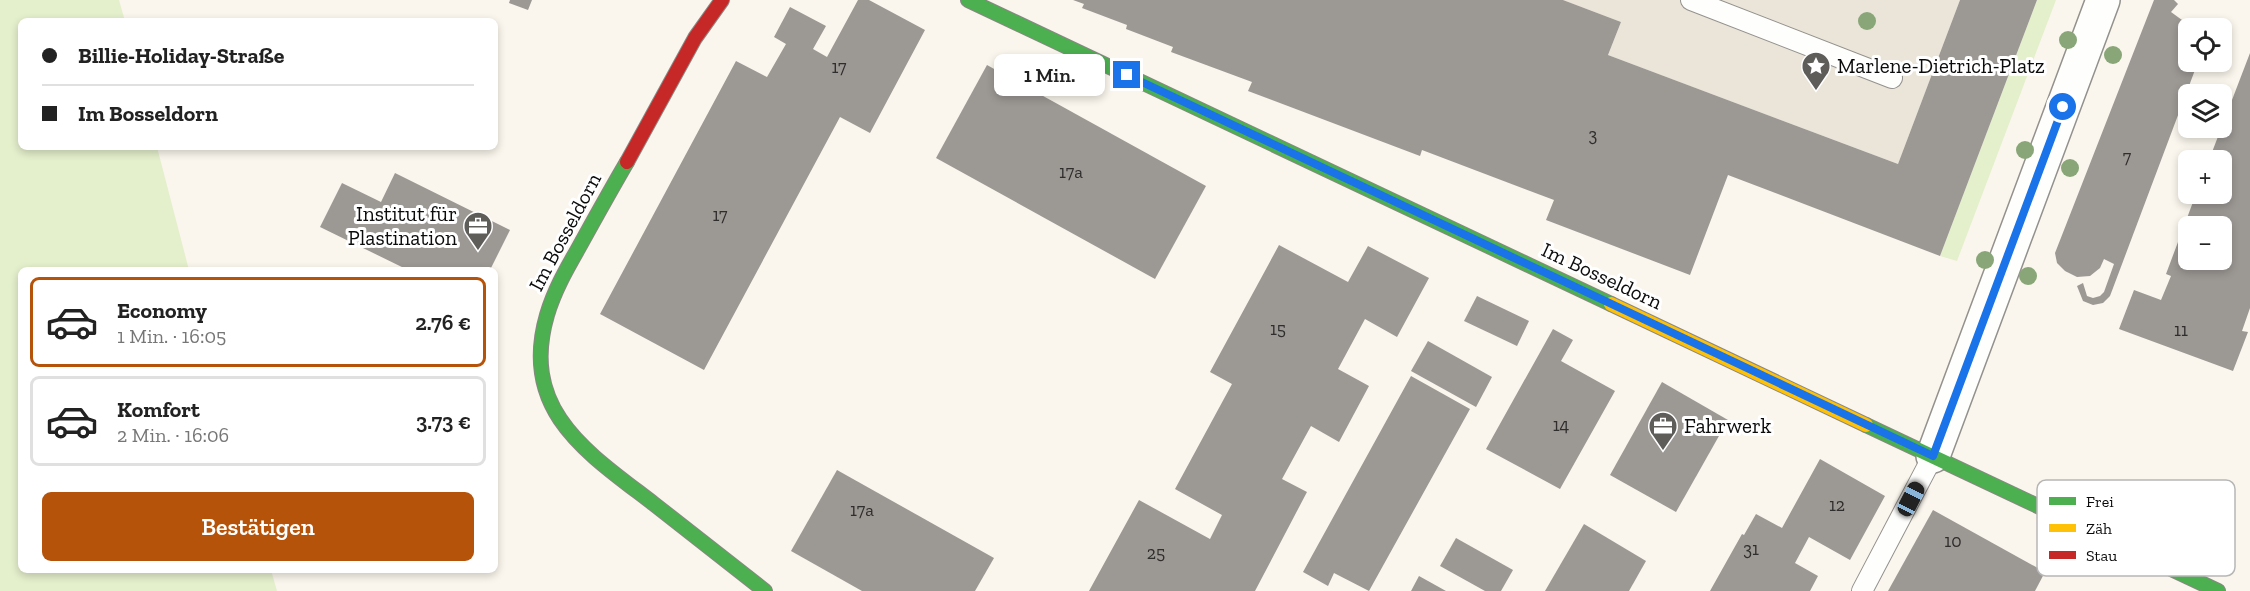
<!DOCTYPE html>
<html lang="de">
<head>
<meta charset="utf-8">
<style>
	:root { --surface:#fff; --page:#f6f6f6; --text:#222; --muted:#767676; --line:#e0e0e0; --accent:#b45309 }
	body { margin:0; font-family:"Zilla Slab",serif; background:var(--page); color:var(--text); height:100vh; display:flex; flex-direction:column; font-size:22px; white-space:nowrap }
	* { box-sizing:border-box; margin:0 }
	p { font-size:20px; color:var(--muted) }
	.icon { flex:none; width:33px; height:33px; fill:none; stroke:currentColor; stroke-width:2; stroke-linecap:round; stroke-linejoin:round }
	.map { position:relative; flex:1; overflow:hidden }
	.sheet { position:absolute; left:18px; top:267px; width:480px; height:306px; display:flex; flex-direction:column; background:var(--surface); border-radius:9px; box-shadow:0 3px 9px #0003 }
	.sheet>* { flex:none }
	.guide { position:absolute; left:18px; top:18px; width:480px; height:132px; border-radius:9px; box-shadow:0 3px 9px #0003; display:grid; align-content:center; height:132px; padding:0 24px; background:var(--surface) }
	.tools { position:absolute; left:2178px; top:18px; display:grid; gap:12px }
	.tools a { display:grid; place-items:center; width:54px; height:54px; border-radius:9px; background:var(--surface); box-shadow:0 3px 9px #0003; font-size:30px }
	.end { position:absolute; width:27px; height:27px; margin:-14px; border:8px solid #1a73e8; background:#fff; box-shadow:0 0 0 3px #fff }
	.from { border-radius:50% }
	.bubble { position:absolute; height:42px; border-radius:9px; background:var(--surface); box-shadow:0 3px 9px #0003; font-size:20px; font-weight:600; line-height:42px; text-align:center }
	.car { position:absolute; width:18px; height:36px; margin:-18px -9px; border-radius:8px; box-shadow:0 0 4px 2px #0007; background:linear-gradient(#222 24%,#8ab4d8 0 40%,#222 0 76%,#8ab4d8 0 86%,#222 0) }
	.guide b { display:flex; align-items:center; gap:21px; height:57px; font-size:22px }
	.guide b+b { border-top:2px solid var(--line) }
	.guide i { width:15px; height:15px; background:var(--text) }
	ul { padding:10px 0 0; list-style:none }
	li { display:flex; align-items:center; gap:18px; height:90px; margin:0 12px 9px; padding:0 12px; border:3px solid var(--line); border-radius:9px }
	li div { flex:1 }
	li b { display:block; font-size:22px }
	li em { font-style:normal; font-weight:600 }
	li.active { border-color:var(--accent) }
	li>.icon { width:54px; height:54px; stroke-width:1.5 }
	.cta { display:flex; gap:12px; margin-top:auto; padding:12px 24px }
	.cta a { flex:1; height:69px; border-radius:9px; background:var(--accent); color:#fff; font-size:24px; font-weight:600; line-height:69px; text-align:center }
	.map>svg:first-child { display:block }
	.green { fill:#e4efcc }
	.plaza { fill:#eae5d8 }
	.building { fill:#9c9894; fill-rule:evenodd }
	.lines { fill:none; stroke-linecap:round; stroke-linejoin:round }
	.lane-casing { stroke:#93918d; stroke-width:22 }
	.street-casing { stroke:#93918d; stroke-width:36 }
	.fast-casing { stroke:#898783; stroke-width:16 }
	.slow-casing { stroke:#898783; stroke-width:16 }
	.jam-casing { stroke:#898783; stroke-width:16 }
	.lane { stroke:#fefefc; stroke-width:20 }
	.street { stroke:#fefefc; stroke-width:33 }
	.fast { stroke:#4caf50; stroke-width:14 }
	.slow { stroke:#ffc107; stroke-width:14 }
	.jam { stroke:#c62828; stroke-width:14 }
	.tree { fill:#89a678 }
	.route { stroke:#1a73e8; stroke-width:8 }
	.labels { text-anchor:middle; stroke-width:6; stroke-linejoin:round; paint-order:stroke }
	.number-label { font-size:18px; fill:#2f2e2d }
	.poi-label { font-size:21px; fill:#0b0b0b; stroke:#fff; text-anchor:start }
	.street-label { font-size:21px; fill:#0b0b0b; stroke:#fff }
	.key { fill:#fff; stroke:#b6b6b6; stroke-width:1.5 }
	.key-label { font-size:16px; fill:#0b0b0b }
</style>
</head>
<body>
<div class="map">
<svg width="2250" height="591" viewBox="0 0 2250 591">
	<rect width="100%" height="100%" fill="#faf6ed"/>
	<g class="green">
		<path d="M0,0H119L125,21H21V147H157L189,270H21V570H271L277,591H0Z"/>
		<path d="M2037,0H2056L1957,261L1940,256Z"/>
	</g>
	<path class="plaza" d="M1563,0H1960L1898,164L1608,55L1621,22Z"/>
	<g class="building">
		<path d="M510,0H532L528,10L509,3Z"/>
		<path d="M858,0H869L925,30L870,133L840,117L704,370L600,314L736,61L767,77L786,44L774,37L790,7L826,26L813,49L827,57Z"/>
		<path d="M1073,0H1563L1621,22L1608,55L1898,164L1960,0H2037L1940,256L1728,175L1690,275L1546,220L1554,200L1422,150L1420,156L1248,91L1252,82L1171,52L1173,47L1126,29L1127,25L1082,8L1084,4Z"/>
		<path d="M2154,0H2174L2178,4L2171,12L2182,20L2189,22L2197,19L2205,21L2209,28H2188V62H2198L2110,296L2103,303L2093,305L2083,301L2077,286L2083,283L2087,296L2093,298L2100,296L2104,292L2114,264L2104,259L2100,268L2090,276L2077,277L2065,271L2057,263L2055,253Z"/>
		<path d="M2250,53V308L2242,331L2248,332L2233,371L2119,329L2134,290L2161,300L2171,276L2166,274L2196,194H2222V160H2209ZM2188,226H2222V260H2188Z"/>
		<path d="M987,65L1206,186L1155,279L936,158Z"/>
		<path d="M395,173L510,230L490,270H408L320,227L342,183L381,202Z"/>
		<path d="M1279,245L1348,282L1368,246L1429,278L1397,337L1365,319L1338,369L1369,386L1339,442L1311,426L1282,479L1307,492L1255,591H1089L1139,500L1210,539L1222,515L1175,489L1232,384L1210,372Z"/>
		<path d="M1477,296L1529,321L1517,346L1464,321Z"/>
		<path d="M1553,329L1573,340L1561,361L1615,391L1560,489L1486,449Z"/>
		<path d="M1428,341L1492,377L1476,407L1411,371Z"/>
		<path d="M1411,376L1470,409L1369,591L1334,573L1328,586L1303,572Z"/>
		<path d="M1662,382L1728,420L1676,512L1610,475Z"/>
		<path d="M1820,459L1885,496L1850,560L1809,537L1795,563L1818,576L1810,591H1710L1742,534L1744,535L1756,514L1782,528Z"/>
		<path d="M837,470L994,558L975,591H862L791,551Z"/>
		<path d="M1933,510L2045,572L2035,591H1888Z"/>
		<path d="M1584,524L1646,561L1629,591H1545Z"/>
		<path d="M1456,538L1513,570L1501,591H1485L1440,566Z"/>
		<path d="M1419,576L1446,591H1411Z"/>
	</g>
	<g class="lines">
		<g class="lane-casing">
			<g id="lane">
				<path d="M1691,0L1892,78"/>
				<path d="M1862,591L1933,456"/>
			</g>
		</g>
		<g class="street-casing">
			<path id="street" d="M1933,456L2103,0"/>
		</g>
		<g class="fast-casing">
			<g id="fast">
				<path d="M968,0L1611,304"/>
				<path d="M627,162C610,191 594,220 578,249C566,270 554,291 547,315C519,411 588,453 654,504C691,533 728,562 765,591"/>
				<path d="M1866,425L2218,591"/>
			</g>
		</g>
		<g class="slow-casing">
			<path id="slow" d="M1611,304L1866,425"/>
		</g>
		<g class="jam-casing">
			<path id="jam" d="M627,162L695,38L722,0"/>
		</g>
		<use href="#lane" class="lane"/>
		<use href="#street" class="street"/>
		<use href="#fast" class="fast"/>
		<use href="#slow" class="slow"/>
		<use href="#jam" class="jam"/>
	</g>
	<g class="tree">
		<circle cx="1867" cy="21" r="9"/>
		<circle cx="2068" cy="40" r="9"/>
		<circle cx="2113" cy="55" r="9"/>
		<circle cx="2025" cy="150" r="9"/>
		<circle cx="2070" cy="168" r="9"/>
		<circle cx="1985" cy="260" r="9"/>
		<circle cx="2028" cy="276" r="9"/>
	</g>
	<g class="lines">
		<path class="route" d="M1127,75L1933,456L2063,107"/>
	</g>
	<defs>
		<g id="sight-pin" transform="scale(1.5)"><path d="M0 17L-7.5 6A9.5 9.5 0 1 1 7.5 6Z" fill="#5f5d5a" stroke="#fff"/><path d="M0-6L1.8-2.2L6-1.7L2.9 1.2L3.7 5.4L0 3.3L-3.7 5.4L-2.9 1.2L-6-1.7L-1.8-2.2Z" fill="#fff"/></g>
		<g id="office-pin" transform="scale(1.5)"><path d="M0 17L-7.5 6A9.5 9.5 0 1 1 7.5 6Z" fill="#5f5d5a" stroke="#fff"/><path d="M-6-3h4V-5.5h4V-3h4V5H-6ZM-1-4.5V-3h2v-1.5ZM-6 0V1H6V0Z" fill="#fff"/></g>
	</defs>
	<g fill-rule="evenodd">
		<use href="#sight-pin" x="1816" y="66"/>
		<use href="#office-pin" x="478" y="226"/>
		<use href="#office-pin" x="1663" y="426"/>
	</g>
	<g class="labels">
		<g class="number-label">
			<text x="839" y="73">17</text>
			<text x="1593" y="141">3</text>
			<text x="2127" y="163">7</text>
			<text x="1071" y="178">17a</text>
			<text x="720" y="221">17</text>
			<text x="1278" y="335">15</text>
			<text x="2181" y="336">11</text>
			<text x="1561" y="431">14</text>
			<text x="1837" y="511">12</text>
			<text x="862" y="516">17a</text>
			<text x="1953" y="547">10</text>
			<text x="1751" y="555">31</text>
			<text x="1156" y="559">25</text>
		</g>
		<g class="poi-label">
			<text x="1837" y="73">Marlene-Dietrich-Platz</text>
			<text x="457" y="221" text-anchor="end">Institut für<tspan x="457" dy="24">Plastination</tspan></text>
			<text x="1684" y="433">Fahrwerk</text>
		</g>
		<g class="street-label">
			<text transform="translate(565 232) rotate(-62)" y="7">Im Bosseldorn</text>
			<text transform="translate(1602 276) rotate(25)" y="7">Im Bosseldorn</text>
		</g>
	</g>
	<rect x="2037" y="480" width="198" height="96" rx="9" class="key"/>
	<rect x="2049" y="497" width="27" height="8" fill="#4caf50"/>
	<rect x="2049" y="524" width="27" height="8" fill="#ffc107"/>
	<rect x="2049" y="551" width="27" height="8" fill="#c62828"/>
	<g class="key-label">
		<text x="2086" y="507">Frei</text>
		<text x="2086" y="534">Zäh</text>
		<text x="2086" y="561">Stau</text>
	</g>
</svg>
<div class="tools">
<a><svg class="icon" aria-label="locate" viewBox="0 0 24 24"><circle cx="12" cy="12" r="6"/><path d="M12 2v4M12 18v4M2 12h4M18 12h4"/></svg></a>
<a><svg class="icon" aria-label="layers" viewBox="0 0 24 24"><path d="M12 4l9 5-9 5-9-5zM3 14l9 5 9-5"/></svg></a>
<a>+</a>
<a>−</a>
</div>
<i class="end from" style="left:2063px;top:107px"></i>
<i class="end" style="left:1127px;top:75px"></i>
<div class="bubble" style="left:994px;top:54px;width:111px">1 Min.</div>
<i class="car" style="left:1911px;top:499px;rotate:27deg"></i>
<div class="guide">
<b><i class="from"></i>Billie-Holiday-Straße</b>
<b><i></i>Im Bosseldorn</b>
</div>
<section class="sheet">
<ul>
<li class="active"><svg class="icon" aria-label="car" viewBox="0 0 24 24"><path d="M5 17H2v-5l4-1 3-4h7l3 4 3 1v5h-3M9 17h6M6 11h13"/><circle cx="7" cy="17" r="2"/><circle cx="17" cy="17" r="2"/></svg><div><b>Economy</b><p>1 Min. · 16:05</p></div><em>2.76 €</em></li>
<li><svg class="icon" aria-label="car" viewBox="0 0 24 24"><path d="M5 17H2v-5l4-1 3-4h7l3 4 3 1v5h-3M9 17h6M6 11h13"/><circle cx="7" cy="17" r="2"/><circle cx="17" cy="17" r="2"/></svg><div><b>Komfort</b><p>2 Min. · 16:06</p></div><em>3.73 €</em></li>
</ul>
<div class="cta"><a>Bestätigen</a></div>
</section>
</div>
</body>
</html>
